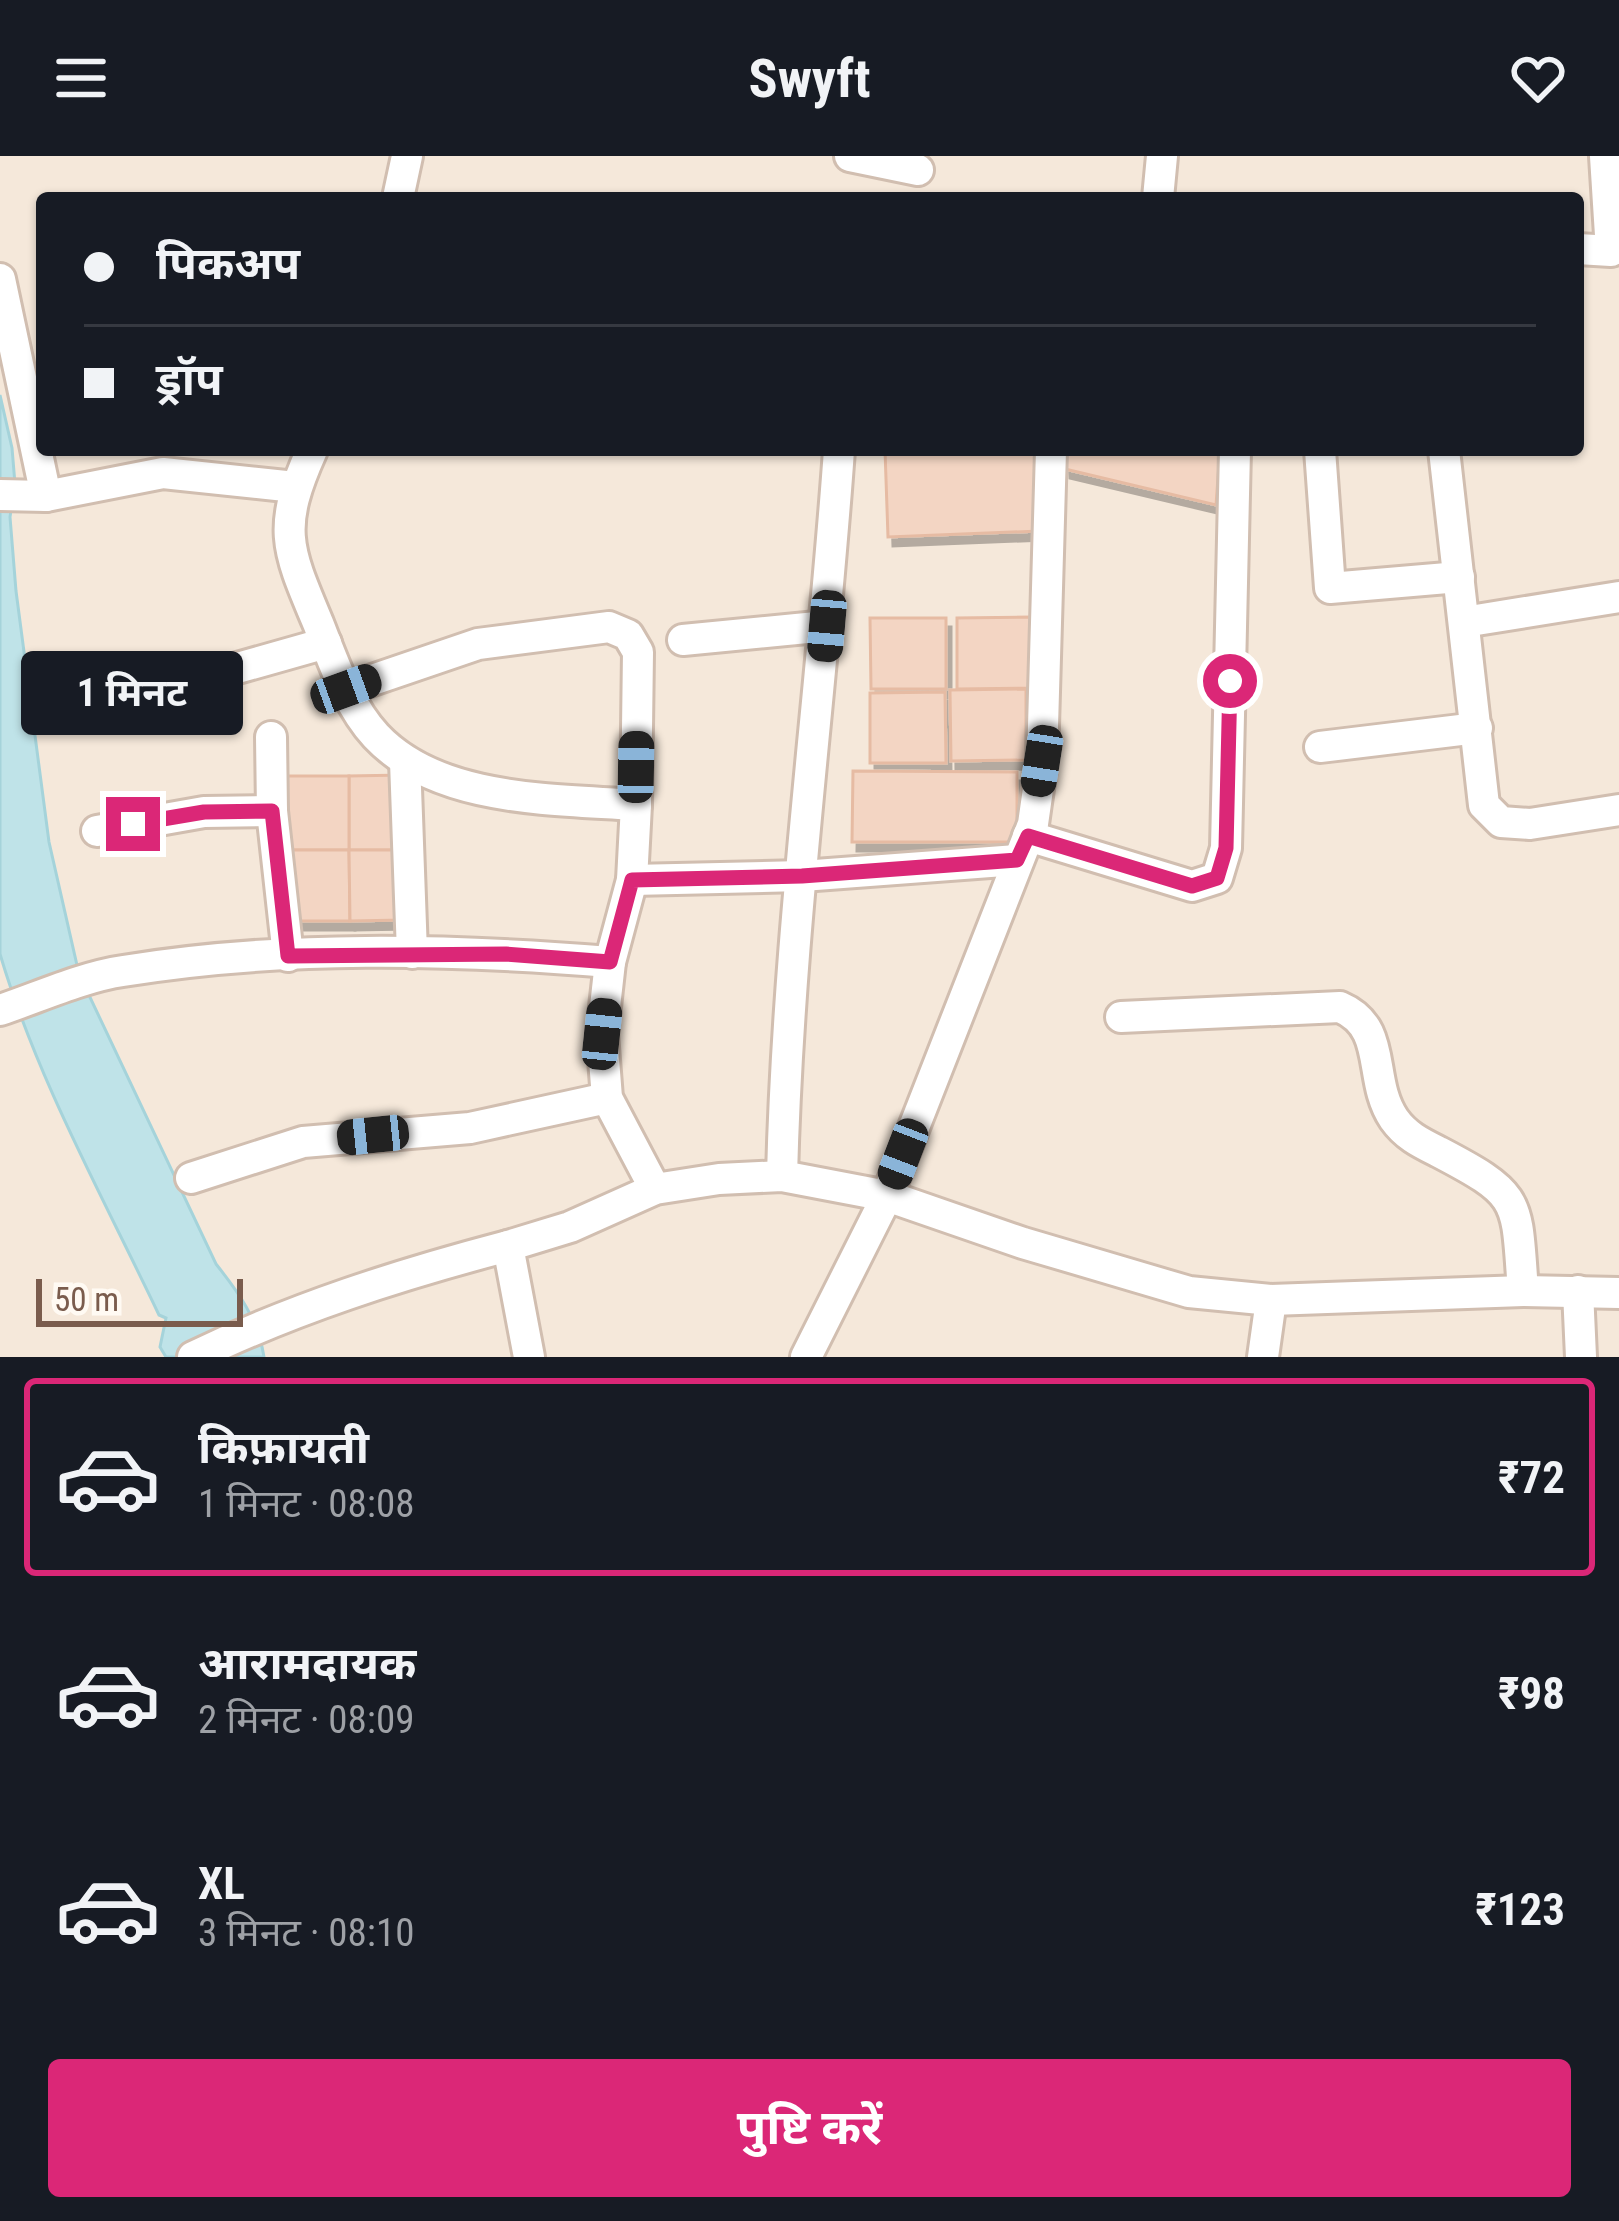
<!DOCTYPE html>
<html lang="hi">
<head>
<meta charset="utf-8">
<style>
	:root { --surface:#171b24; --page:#242831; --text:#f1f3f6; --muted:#9ea1a6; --line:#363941; --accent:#db2777 }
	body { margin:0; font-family:"Roboto Condensed","Noto Sans Devanagari",sans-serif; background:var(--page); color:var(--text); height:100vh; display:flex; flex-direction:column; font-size:45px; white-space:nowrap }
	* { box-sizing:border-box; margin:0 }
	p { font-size:39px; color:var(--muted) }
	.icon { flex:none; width:66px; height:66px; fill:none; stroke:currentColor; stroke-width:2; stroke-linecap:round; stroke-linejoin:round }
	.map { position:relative; height:1201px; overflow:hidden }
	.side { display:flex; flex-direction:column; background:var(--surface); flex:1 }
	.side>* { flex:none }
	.banner { position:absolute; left:36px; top:36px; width:1548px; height:264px; border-radius:12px; box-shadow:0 3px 9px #0004; display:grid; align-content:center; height:264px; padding:0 48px; background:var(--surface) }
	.scale { position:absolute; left:36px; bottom:30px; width:207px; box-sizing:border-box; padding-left:12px; border:6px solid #7a5c4d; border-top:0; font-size:33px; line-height:42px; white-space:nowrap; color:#7a5c4d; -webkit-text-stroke:9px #fffaf3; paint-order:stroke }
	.end { position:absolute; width:54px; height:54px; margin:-27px; border:15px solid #db2777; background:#fff; box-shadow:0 0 0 6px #fff }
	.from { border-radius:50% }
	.bubble { position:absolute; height:84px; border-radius:12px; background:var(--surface); box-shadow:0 3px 9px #0004; font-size:39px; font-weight:700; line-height:84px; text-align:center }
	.car { position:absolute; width:36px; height:72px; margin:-36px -18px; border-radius:15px; box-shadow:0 0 9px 3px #0007; background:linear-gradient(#222 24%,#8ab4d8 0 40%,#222 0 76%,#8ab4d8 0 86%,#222 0) }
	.banner b { display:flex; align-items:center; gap:42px; height:114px; font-size:45px }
	.banner b+b { border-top:3px solid var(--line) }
	.banner i { width:30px; height:30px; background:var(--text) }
	ul { padding:21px 0 0; list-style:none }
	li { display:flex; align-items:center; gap:36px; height:198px; margin:0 24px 18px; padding:0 24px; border:6px solid transparent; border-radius:12px }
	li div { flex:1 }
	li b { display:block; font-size:45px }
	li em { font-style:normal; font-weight:700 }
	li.current { border-color:var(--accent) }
	li>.icon { width:108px; height:108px; stroke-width:1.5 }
	.button { display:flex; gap:24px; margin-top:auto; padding:24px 48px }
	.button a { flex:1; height:138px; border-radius:12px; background:var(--accent); color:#fff; font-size:48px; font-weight:700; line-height:138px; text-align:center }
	header { display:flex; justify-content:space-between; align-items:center; height:156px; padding:0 48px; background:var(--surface); font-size:54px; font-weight:700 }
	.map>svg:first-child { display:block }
	.residential { fill:#f5e8da; fill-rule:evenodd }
	.water { fill:#bfe3e8; stroke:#a5d3da; stroke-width:3 }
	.building { fill:#f3d5c3; stroke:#e6bba3; stroke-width:3; filter:url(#shadow) }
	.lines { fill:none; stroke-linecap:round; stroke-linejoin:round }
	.minor-casing { stroke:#d1beb0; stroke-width:36 }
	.minor { stroke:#fff; stroke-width:30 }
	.route { stroke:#db2777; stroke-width:15 }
</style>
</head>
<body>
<header><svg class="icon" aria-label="menu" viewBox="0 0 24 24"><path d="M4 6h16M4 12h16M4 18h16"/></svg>Swyft<svg class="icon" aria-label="heart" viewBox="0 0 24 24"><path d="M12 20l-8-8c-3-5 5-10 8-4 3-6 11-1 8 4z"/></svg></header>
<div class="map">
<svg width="1619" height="1201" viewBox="0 0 1619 1201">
	<defs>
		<filter id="shadow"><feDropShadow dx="5" dy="9" stdDeviation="0" flood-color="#0004"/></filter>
	</defs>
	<rect width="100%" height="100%" fill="#fdf6ec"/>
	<path class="residential" d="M0,0H1619V1201H0ZM42,42H1578V294H42Z"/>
	<path class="water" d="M0,239L12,292L15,328L10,361L16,435L49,686L79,818L216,1108C239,1137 258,1163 264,1201H166L160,1191L166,1162L159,1159C103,1041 37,923 0,798Z"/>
	<g class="building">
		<path d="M885,294H1037L1040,375L888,381Z"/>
		<path d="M1064,294H1220L1216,349L1065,313Z"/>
		<path d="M1032,461V532L957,533V462Z"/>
		<path d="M870,462H946V533H871Z"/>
		<path d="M1026,533V604L951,605L950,534Z"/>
		<path d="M945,536L946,607H870V537Z"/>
		<path d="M853,615L1017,616V686H852Z"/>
		<path d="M403,619V694H349V620Z"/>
		<rect x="286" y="620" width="63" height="74"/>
		<path d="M286,694H349L350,765H286Z"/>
		<path d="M349,694H403V764L350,765Z"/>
	</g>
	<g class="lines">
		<g class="minor-casing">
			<g id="minor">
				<path d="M850,0L918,14"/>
				<path d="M398,42L407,0"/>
				<path d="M1158,42L1162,0"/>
				<path d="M1578,93L1611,95L1605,0"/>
				<path d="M0,123L46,340"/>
				<path d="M312,294C277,372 286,391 318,467C333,505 348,550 376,580C438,646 552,643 636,649L632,724L610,806L602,878L607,942L655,1033"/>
				<path d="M1320,294L1330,432L1459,421"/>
				<path d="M1444,294L1484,649L1501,666L1530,668L1619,654"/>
				<path d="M0,339L46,340L163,317L295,331"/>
				<path d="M1464,466L1619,441"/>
				<path d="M683,484L827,470"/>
				<path d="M346,533L478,488L609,471L628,479L638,496L636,649"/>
				<path d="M89,547L188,526L326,487"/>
				<path d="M271,581L272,655L288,800"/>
				<path d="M1320,591L1477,572"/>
				<path d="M405,605L412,797"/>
				<path d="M97,675L204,656L272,655"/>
				<path d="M1028,680L1192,730L1217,722L1226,692L1235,294"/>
				<path d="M632,724L802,720L1017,704"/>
				<path d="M0,854C39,841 82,821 123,815C282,789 449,793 610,806"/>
				<path d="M1121,861L1340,851C1389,872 1367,923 1394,963C1406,980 1421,987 1439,996C1523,1040 1516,1043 1523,1135"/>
				<path d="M782,1020C788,777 822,536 839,294"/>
				<path d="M191,1022L303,986L470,972L607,942"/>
				<path d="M1578,1135L1581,1201"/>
				<path d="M193,1201C295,1152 398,1119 508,1090"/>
				<path d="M529,1201L508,1090L570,1071L655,1033L719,1023L782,1020L887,1040L1023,1087L1189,1136L1271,1144L1523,1135L1619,1137"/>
				<path d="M806,1201L887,1040L1033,668L1042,605L1051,294"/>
				<path d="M1263,1201L1271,1144"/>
			</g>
		</g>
		<use href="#minor" class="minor"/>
	</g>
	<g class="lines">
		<path class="route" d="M133,668L204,656L272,655L288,800L506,798L610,806L632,724L802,720L1017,704L1028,680L1192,730L1217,722L1226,692L1230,525"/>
	</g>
</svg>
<div class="scale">50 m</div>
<i class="end from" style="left:1230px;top:525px"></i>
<i class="end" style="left:133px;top:668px"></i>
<div class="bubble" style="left:21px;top:495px;width:222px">1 मिनट</div>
<i class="car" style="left:827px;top:470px;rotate:185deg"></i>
<i class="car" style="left:346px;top:533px;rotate:70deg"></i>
<i class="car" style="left:1042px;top:605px;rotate:189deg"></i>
<i class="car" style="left:636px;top:611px;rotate:1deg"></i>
<i class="car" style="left:602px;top:878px;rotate:6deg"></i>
<i class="car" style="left:373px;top:979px;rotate:264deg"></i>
<i class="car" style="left:903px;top:998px;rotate:201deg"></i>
<div class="banner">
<b><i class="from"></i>पिकअप</b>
<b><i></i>ड्रॉप</b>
</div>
</div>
<section class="side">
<ul>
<li class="current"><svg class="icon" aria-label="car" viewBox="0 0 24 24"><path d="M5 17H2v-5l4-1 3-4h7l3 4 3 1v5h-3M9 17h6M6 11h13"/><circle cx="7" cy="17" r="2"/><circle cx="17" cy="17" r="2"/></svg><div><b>किफ़ायती</b><p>1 मिनट · 08:08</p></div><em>₹72</em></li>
<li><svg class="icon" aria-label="car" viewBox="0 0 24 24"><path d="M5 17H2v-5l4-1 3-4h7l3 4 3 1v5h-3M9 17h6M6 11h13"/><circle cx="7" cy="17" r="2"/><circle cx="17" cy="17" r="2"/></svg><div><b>आरामदायक</b><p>2 मिनट · 08:09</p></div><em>₹98</em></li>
<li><svg class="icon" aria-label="car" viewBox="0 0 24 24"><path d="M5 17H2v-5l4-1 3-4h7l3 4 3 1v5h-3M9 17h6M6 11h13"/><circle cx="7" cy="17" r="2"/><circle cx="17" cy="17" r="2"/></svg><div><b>XL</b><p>3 मिनट · 08:10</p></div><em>₹123</em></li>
</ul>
<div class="button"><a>पुष्टि करें</a></div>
</section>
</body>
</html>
